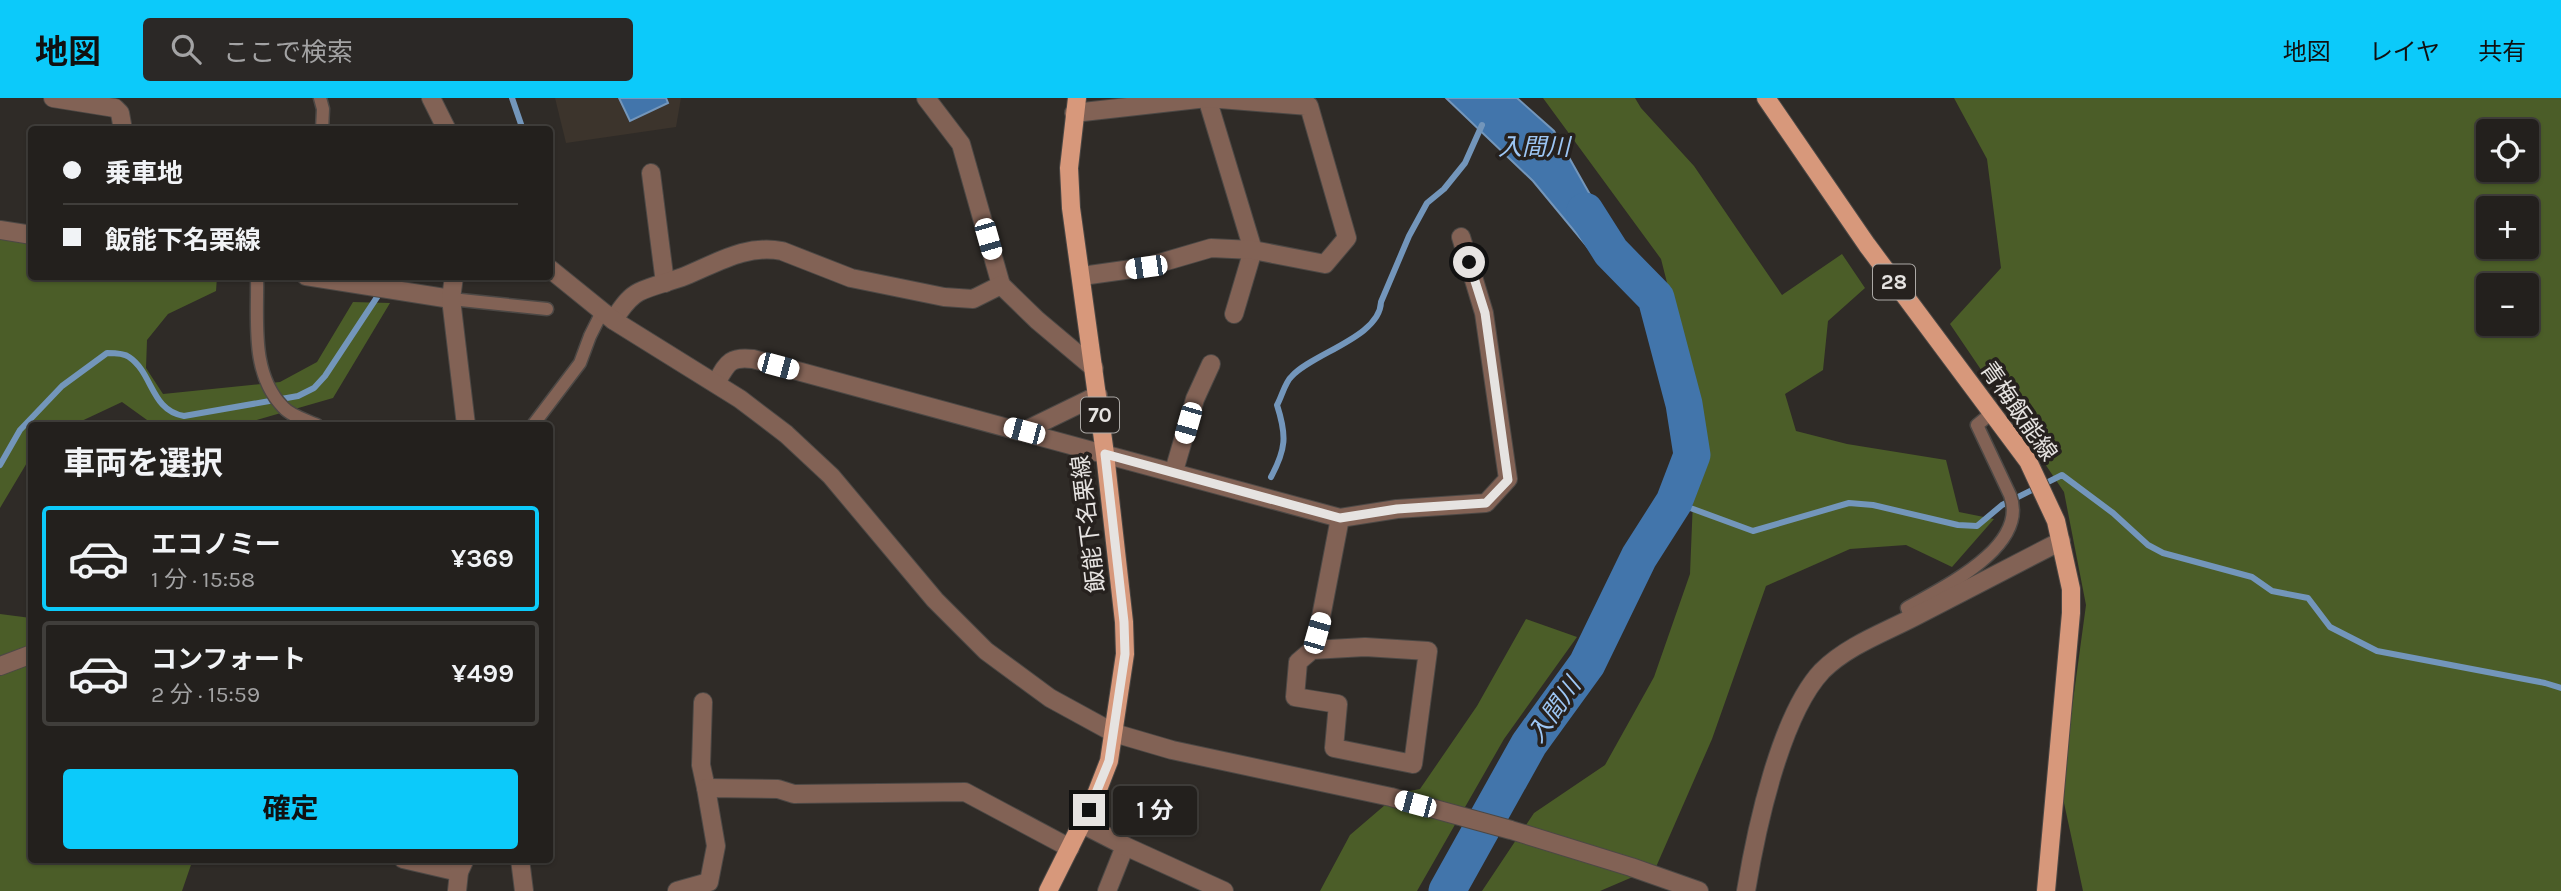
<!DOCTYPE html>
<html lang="ja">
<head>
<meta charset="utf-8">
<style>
	:root { --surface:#23201d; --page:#2b2826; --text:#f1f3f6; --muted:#a3a3a4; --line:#403e3b; --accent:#0ccafa }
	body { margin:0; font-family:Karla,"Noto Sans JP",sans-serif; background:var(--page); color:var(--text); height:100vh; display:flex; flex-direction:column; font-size:26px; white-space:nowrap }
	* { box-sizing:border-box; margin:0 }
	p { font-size:23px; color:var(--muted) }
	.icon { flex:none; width:38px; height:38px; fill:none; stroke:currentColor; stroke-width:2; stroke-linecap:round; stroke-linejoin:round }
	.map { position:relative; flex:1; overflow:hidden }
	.side { position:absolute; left:28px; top:324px; width:525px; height:441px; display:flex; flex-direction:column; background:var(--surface); border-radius:7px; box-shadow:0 2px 5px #0004,0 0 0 2px var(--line) }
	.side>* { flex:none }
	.top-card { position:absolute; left:28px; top:28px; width:525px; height:154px; border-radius:7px; box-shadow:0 2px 5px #0004,0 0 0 2px var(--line); display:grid; align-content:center; height:154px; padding:0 35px; background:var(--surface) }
	.tools { position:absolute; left:2476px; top:21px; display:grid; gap:14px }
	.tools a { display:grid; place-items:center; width:63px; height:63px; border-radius:7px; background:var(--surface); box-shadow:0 2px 5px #0004,0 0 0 2px var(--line); font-size:35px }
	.end { position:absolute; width:32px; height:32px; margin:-16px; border:9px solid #e6e3e1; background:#111; box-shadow:0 0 0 4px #111 }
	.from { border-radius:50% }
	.bubble { position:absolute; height:49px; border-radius:7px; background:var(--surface); box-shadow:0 2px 5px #0004,0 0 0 2px var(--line); font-size:23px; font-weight:700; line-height:49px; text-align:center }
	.car { position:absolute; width:21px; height:42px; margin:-21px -10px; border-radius:9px; box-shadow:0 0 5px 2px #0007; background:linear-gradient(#fff 24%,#345 0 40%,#fff 0 76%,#345 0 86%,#fff 0) }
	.top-card b { display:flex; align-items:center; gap:24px; height:66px; font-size:26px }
	.top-card b+b { border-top:2px solid var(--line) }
	.top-card i { width:18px; height:18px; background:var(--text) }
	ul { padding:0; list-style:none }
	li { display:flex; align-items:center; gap:21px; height:105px; margin:0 14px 10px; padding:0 21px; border:4px solid var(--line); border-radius:7px }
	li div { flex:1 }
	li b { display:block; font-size:26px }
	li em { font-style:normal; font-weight:700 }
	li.selected { border-color:var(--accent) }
	li>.icon { width:63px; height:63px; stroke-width:1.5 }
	h2 { padding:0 35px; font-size:32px; line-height:84px }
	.cta { display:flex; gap:14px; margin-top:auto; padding:14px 35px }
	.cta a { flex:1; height:80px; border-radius:7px; background:var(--accent); color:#111; font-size:28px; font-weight:700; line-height:80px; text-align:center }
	header { display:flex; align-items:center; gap:42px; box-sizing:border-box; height:98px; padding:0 35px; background:var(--accent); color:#111 }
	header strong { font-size:33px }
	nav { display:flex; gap:38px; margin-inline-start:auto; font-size:24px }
	.search { width:490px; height:63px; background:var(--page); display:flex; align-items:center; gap:18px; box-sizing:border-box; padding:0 24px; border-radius:7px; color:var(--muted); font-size:26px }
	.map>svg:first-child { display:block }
	.built { fill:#3c342c }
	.green { fill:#4b5d28; fill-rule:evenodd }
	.water { fill:#4275ab; stroke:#7396bb; stroke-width:2 }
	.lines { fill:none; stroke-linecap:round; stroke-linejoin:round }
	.stream { stroke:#7396bb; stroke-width:6 }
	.river { stroke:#4275ab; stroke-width:37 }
	.service-casing { stroke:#4c4845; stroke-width:15 }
	.minor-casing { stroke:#4c4845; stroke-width:20 }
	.tertiary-casing { stroke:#4c4845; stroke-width:20 }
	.primary-casing { stroke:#4c4845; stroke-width:20 }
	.service { stroke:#826255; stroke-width:12 }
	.minor { stroke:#826255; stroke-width:18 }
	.tertiary { stroke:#826255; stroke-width:18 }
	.primary { stroke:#d7987b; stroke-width:18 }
	.route { stroke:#e6e3e1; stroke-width:9 }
	.labels { text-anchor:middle; stroke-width:7; stroke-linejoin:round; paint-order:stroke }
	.shield { fill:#26211e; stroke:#aca9a6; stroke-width:2 }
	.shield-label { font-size:21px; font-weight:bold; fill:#e6e3e1 }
	.street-label { font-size:23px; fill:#e6e3e1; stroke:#26211e }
	.water-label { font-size:24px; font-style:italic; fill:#9dc6f4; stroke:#26211e }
</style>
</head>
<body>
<header>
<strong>地図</strong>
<div class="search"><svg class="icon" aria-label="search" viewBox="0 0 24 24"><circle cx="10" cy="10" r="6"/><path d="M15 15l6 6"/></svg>ここで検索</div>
<nav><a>地図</a><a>レイヤ</a><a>共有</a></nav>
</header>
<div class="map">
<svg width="2561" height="793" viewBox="0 0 2561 793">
	<rect width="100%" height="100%" fill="#2f2b27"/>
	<path class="built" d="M555,0H681L676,29L566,45Z"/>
	<g class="green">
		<path d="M1543,0H1635L1641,10L1694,68L1782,197L1842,156L1865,190L1828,223L1823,272L1785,296L1796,333L1847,346L1946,362L1959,414L1994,421L1952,469L1906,447L1850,451L1766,488L1712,641L1656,769L1600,793H1482L1534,715L1605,667L1654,579L1690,476L1697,303L1661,161Z"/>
		<path d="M1954,0H2561V793H2083L2061,691L2086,507L2064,394L1950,226L2001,170L1987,61ZM2488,33H2527V72H2488ZM2488,110H2527V149H2488ZM2488,187H2527V226H2488Z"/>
		<path d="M0,132L31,137L32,178L217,179L216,193L168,216L147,242L146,270L163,296L280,284L317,264L353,204L390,205L333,300L239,327H154L122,304L73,327H32L31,358L0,410Z"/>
		<path d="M0,516L31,520L32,761H193L182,793H0Z"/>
		<path d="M1526,521L1577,539L1504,641L1417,793H1320L1350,737L1399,695L1420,691L1477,608Z"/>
	</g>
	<g class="water">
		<path d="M619,0H666L668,5L630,23Z"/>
		<path d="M1446,0H1517L1554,33L1618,146L1599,163L1533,83Z"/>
	</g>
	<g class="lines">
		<g class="stream">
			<path d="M512,0L523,32"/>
			<path d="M0,367L20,332L62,288L107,255C114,255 124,255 129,259C153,275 151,313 184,318L298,298L314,290L325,278L391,178"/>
			<path d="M1271,379C1286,351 1287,338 1277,307C1282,298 1285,284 1292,278C1313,255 1380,239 1381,204L1409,138L1427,105L1444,91L1465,65L1482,27"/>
			<path d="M1674,404L1753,433L1849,405L1873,407L1958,427L1977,428L2002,407L2062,377L2113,415L2148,447L2163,455L2252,479L2272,493L2308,500L2330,529L2377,553L2545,585L2561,590"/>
		</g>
		<path class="river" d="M1447,793L1529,646L1587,566L1639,459L1674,404L1692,357L1684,306L1656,200L1611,154L1585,113"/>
		<g class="service-casing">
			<g id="service">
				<path d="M320,0L323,11L322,32"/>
				<path d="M257,178C258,222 250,275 283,309C291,318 306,322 317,327"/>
				<path d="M451,201L547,211"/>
				<path d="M533,327L580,265L590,238L602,214"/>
				<path d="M1911,520L1907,510C1941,490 2030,449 2010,397L1977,327L1993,314"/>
			</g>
		</g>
		<g class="minor-casing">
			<g id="minor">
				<path d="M53,0L115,10L120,15L123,32"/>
				<path d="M926,0L961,46L1001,187"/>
				<path d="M1207,0L1253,152L1234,216"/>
				<path d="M1074,15L1207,0L1309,8L1347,140L1325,166L1253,152L1211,150L1146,169L1082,178"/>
				<path d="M651,75L665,185"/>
				<path d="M0,132L32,137"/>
				<path d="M306,178L451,201"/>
				<path d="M613,222C621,212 627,200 639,194C653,187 670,184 685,178C717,165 746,146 782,153L851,180L944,199L973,201L1001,187L1037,222L1094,270"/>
				<path d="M716,285C727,266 729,258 753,261L1340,420L1397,411L1486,405L1508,381L1484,215L1461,139"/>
				<path d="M1024,333L1098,297"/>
				<path d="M1174,373L1195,301L1211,266"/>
				<path d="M1312,552L1365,549L1428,553L1413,666L1334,650L1338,606L1295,599L1298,564L1312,552L1321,519L1340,420"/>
				<path d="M0,568L32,556"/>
				<path d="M703,604L701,667L706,690"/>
				<path d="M1082,726L1125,748L1107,793"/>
				<path d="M1125,748L1224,793"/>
				<path d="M403,761L459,774"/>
				<path d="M457,793L459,774L465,761"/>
				<path d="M677,793L709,784L716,748L706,690L778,691L794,696L965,694L1070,750"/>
			</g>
		</g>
		<g class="tertiary-casing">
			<g id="tertiary">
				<path d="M431,0L447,32"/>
				<path d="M550,171L613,222L740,301L786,336L831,378L935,502L986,553L1050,600L1114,635L1172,652L1391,699L1511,732L1631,769L1699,793"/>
				<path d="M454,178L451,201L466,327"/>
				<path d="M520,761L524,793"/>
				<path d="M1746,793C1756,732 1780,618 1822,573C1847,548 1883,535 1914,519C1963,494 2012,468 2061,443"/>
			</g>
		</g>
		<g class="primary-casing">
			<g id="primary">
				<path d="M1766,0L1867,147L2028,363L2056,423L2071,491V515L2046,793"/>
				<path d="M1048,793L1095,699L1109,663L1125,556L1124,524L1105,356L1071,110L1069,70L1077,0"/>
			</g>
		</g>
		<use href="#service" class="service"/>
		<use href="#minor" class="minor"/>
		<use href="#tertiary" class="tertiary"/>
		<use href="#primary" class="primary"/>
	</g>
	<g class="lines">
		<path class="route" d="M1089,712L1109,663L1125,556L1124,524L1105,356L1340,420L1397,411L1486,405L1508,382L1485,215L1469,164"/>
	</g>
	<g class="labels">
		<g class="shield">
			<rect x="1873" y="166.5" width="42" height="35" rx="5"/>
			<rect x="1081" y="299.5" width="38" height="35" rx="5"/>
		</g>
		<g class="shield-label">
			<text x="1894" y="191">28</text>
			<text x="1100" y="324">70</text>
		</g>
		<g class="street-label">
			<text transform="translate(2019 313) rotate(55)" y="8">青梅飯能線</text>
			<text transform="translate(1088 426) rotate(-97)" y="8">飯能下名栗線</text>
		</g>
		<g class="water-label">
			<text x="1534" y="57">入間川</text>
			<text transform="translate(1554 612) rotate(-55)" y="8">入間川</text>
		</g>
	</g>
</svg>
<div class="tools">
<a><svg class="icon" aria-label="locate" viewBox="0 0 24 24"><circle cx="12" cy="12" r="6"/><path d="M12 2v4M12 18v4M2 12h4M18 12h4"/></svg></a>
<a>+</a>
<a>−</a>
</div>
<i class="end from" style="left:1469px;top:164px"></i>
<i class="end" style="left:1089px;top:712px"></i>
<div class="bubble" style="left:1113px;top:688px;width:84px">1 分</div>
<i class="car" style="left:988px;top:141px;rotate:164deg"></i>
<i class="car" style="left:1146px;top:169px;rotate:262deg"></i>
<i class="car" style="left:778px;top:268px;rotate:105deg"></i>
<i class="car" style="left:1188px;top:325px;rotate:196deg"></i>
<i class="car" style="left:1024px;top:333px;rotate:285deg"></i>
<i class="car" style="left:1317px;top:535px;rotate:16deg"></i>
<i class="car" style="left:1415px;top:706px;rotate:285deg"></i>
<div class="top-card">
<b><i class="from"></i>乗車地</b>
<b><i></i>飯能下名栗線</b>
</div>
<section class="side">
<h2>車両を選択</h2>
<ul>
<li class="selected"><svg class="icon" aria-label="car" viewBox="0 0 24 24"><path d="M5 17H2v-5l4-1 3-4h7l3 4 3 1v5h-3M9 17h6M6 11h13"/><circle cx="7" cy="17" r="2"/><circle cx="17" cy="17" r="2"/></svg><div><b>エコノミー</b><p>1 分 · 15:58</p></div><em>¥369</em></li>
<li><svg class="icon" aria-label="car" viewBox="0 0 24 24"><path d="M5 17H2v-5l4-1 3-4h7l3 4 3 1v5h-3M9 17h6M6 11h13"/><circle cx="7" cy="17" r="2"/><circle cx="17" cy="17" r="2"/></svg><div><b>コンフォート</b><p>2 分 · 15:59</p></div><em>¥499</em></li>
</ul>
<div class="cta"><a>確定</a></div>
</section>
</div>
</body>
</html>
